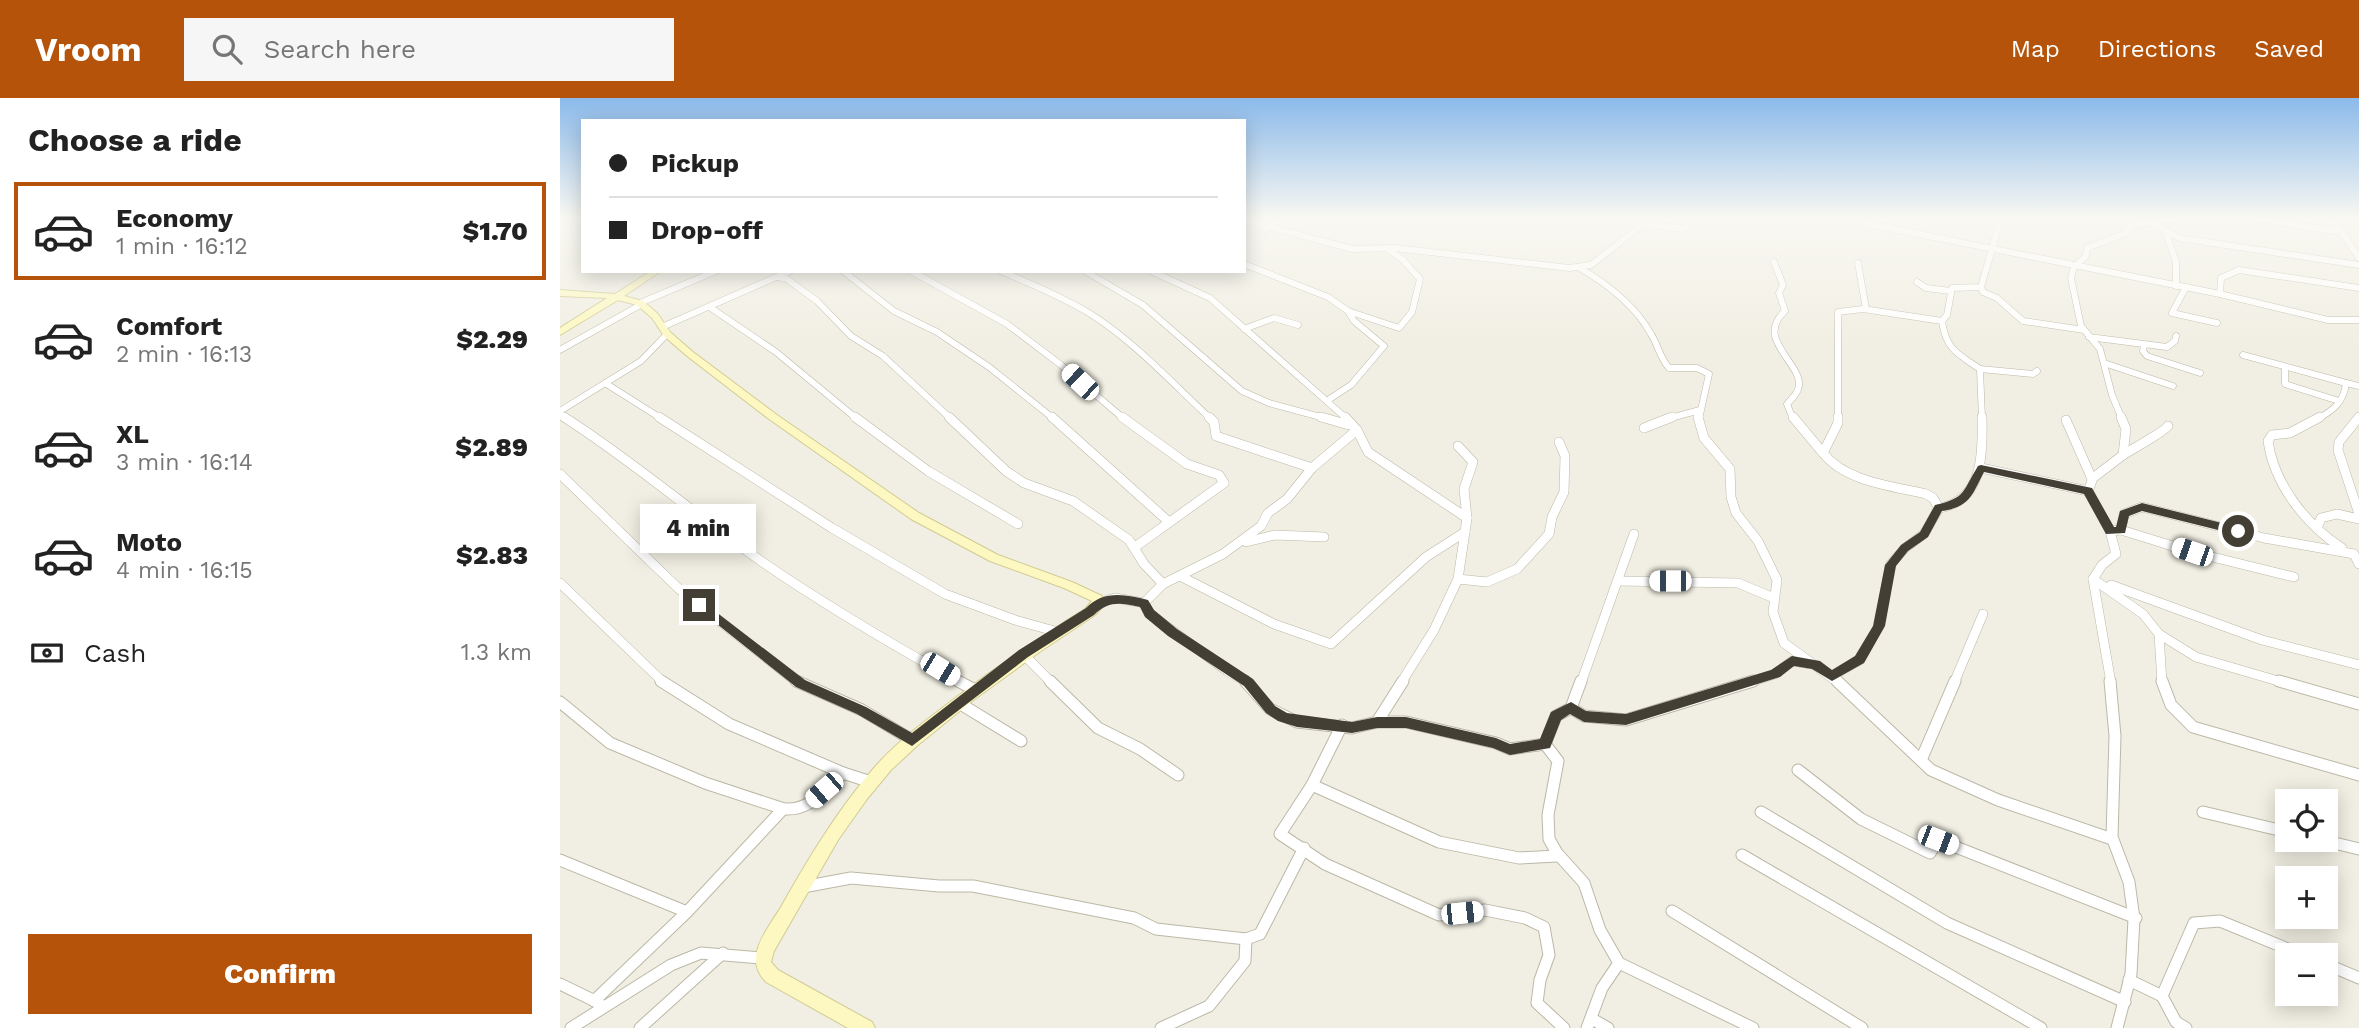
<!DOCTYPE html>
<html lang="en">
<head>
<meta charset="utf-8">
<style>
	:root { --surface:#fff; --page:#f6f6f6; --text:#222; --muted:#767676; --line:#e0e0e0; --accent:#b45309 }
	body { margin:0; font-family:"Work Sans",sans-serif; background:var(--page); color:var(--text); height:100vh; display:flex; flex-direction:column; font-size:26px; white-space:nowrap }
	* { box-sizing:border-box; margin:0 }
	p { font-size:23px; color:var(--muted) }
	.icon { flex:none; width:38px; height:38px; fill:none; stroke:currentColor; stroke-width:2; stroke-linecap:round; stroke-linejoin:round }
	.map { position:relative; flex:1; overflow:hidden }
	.panel { display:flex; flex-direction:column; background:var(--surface); width:560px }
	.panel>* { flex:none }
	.top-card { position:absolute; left:21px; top:21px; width:665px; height:154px; border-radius:0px; box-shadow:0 4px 18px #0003; display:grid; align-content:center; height:154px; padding:0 28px; background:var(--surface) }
	.fabs { position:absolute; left:1715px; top:691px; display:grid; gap:14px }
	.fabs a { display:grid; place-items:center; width:63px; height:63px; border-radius:0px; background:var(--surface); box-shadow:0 4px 18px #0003; font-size:35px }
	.end { position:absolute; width:32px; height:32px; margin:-16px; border:9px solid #433f34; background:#fff; box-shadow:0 0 0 4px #fff }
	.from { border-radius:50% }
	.bubble { position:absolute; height:49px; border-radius:0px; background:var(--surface); box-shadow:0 4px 18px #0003; font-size:23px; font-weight:800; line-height:49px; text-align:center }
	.car { position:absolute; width:21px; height:42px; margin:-21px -10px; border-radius:9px; box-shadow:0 0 5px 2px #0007; background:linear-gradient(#fff 24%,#345 0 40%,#fff 0 76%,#345 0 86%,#fff 0) }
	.top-card b { display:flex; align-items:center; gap:24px; height:66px; font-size:26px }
	.top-card b+b { border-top:2px solid var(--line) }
	.top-card i { width:18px; height:18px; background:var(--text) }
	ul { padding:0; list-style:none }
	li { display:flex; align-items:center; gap:21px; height:98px; margin:0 14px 10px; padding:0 14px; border:4px solid transparent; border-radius:0px }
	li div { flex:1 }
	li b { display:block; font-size:26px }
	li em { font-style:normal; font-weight:800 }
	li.current { border-color:var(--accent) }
	li>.icon { width:63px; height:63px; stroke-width:1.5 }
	h2 { padding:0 28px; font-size:32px; line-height:84px }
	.pay { display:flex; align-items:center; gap:18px; height:77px; padding:0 28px; font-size:26px }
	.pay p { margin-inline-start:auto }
	.cta { display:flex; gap:14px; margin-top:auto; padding:14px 28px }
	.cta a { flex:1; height:80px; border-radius:0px; background:var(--accent); color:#fff; font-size:28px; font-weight:800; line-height:80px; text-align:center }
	header { display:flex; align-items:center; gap:42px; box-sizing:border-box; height:98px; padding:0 35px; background:var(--accent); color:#fff }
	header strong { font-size:33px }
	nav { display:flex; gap:38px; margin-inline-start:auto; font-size:24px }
	.search { width:490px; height:63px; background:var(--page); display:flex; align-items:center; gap:18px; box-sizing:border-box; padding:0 24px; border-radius:0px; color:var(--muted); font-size:26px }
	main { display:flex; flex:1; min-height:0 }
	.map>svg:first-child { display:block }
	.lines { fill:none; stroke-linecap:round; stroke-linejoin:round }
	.street-far2-casing { stroke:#bcb8a6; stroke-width:7 }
	.street-far1-casing { stroke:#bcb8a6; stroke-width:10 }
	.street-casing { stroke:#bcb8a6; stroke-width:13 }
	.secondary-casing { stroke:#d1ca94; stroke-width:2 }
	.street-far2 { stroke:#fff; stroke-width:6 }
	.street-far1 { stroke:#fff; stroke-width:9 }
	.street { stroke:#fff; stroke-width:11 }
	.secondary { fill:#fdf8c1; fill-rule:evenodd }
	.route { fill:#433f34 }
</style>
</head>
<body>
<header>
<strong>Vroom</strong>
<div class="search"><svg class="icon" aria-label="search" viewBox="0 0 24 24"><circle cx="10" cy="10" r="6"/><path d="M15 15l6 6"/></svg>Search here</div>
<nav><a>Map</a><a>Directions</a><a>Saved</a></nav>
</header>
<main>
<section class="panel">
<h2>Choose a ride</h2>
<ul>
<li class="current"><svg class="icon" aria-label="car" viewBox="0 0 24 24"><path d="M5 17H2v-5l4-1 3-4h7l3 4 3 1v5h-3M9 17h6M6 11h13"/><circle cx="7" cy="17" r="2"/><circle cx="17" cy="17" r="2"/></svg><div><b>Economy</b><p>1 min · 16:12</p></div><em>$1.70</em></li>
<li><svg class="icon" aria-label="car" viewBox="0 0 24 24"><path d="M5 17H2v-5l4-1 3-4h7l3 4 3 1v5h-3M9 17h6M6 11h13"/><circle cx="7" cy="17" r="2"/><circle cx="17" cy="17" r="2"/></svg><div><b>Comfort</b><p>2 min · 16:13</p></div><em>$2.29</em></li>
<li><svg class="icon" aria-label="car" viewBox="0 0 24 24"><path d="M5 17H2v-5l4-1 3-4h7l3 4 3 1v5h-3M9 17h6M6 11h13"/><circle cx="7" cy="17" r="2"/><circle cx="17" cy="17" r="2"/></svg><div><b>XL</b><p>3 min · 16:14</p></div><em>$2.89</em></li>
<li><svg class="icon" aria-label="car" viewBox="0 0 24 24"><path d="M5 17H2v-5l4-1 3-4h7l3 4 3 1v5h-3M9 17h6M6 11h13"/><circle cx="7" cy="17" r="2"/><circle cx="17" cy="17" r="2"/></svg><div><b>Moto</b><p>4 min · 16:15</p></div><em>$2.83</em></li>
</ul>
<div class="pay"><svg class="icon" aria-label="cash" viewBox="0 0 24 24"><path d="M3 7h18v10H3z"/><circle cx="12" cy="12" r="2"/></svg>Cash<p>1.3 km</p></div>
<div class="cta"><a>Confirm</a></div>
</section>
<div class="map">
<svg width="1799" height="930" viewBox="0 0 1799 930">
	<rect width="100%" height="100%" fill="#f1efe3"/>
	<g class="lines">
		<g class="street-far2-casing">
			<g id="street-far2">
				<path d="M990,120L992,122"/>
				<path d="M1306,120L1308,126L1660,196L1768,222H1799"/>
				<path d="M1691,120L1782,134"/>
				<path d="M1768,120L1782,134L1799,160"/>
				<path d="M684,122L792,151L835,150L1009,170L1031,167L1083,126L1124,131L1134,120"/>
				<path d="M1593,125L1619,140L1799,167"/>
				<path d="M706,131L723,120"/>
				<path d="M1606,135L1616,164V188"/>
				<path d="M1214,164L1223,187L1219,195L1225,213C1194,241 1242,265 1239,288C1238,295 1232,301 1227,306L1233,321"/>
				<path d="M1298,165L1306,211"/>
				<path d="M684,166L768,199L788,213"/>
				<path d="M1018,169C1046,185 1075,207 1091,236C1098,247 1100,260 1109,270H1137L1149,276L1139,321"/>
				<path d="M283,173L334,213L377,234L429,269L494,321"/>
				<path d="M351,173L447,226L501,267L564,321"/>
				<path d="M441,173C471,186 501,198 529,215C574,243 612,285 651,321"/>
				<path d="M525,173L583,207L682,293L709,305L768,321"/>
				<path d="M591,173L650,200L787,321"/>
				<path d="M218,179L227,181L257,203L291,238L323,258L391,321"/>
				<path d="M1357,184L1366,190L1391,193"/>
				<path d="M1421,189L1423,194L1437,200L1463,223L1524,232"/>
				<path d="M1626,189L1612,215L1657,225"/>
				<path d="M1660,196L1661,180L1679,172L1799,190"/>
				<path d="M80,205L156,173"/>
				<path d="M151,210L216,254L297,321"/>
				<path d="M1382,223C1386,252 1398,256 1420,271L1422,321"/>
				<path d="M102,229L230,173"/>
				<path d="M684,231L714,220L738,227"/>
				<path d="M1529,239L1607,249L1615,243L1616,238"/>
				<path d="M1584,247L1583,253L1587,258L1640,275"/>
				<path d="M0,252L82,206"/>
				<path d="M1683,257L1786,285"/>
				<path d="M1544,265L1613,288"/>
				<path d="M1725,269V286L1779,303"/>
				<path d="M1420,271L1473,276L1477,273"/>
				<path d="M45,285L102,321"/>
				<path d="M768,302L791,287L824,248L794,223L788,213L839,230L852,214L860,181L843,162L829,152"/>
				<path d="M0,313L81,263L107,236"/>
				<path d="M0,317L6,321"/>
				<path d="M1107,321L1140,312"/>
				<path d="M1278,321V214L1303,211L1382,223L1387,217L1392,190L1421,189L1441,120"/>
				<path d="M1562,321L1552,297L1540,251L1521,228L1511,180L1514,169L1526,158L1527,150L1566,135L1570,128L1620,120"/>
				<path d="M1757,321C1773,313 1784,304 1786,285L1799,288"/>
				<path d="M1797,321L1799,319"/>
			</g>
		</g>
		<g class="street-far1-casing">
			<g id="street-far1">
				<path d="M4,319C73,363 135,417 201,463C266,508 333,547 401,585"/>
				<path d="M99,319L272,430L385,496L455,522L498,534"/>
				<path d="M295,319L368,373L458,426"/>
				<path d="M389,319L446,373L464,385L513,403L569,442L584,466L603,486L584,505L590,516L667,573L688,585"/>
				<path d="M492,319L609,424"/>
				<path d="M562,319L627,366L659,377L664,385L575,449"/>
				<path d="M649,319L654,324L656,338L752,370"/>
				<path d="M761,319L789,327"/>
				<path d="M785,319L797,332L808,354L907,420L898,481L874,532L841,585"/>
				<path d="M1138,319L1144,340L1170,371L1171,399L1176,415L1198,443L1217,482L1213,514L1224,545L1279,585"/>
				<path d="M1233,319L1263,355"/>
				<path d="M1278,319V325L1263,355C1286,384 1332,388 1366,396L1373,400L1379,410"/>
				<path d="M1760,319L1730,335L1712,337L1708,343C1714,386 1746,427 1782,450"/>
				<path d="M1799,319L1779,344L1778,352L1799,416"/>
				<path d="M1506,322L1532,381"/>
				<path d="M1084,330L1112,319"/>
				<path d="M898,348L913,364L904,391L907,420"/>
				<path d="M1563,357C1572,351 1604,334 1608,328"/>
				<path d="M1421,370L1528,393"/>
				<path d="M0,376L119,491L238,585"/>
				<path d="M1379,410C1423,403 1423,356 1422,319"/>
				<path d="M1757,430L1761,420L1777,416L1799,421"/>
				<path d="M1561,432L1632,454L1734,479"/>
				<path d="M1550,433L1561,432L1564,416L1582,409L1704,440L1794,456L1799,466"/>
				<path d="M686,444L715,437L764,439"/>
				<path d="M620,478L714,526L771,546L866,459L905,434"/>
				<path d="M898,481L927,484L957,471L989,436L992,419L1004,394L1005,358L999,344"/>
				<path d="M1533,481L1583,516L1599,536L1636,559L1725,585"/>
				<path d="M1059,483L1178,485L1214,500"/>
				<path d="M0,485L104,585"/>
				<path d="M603,486L663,456L701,428L708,415L727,401L752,370L797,332"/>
				<path d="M1551,487L1702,542L1799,567"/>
				<path d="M538,505L555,500L584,505"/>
				<path d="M1599,536L1602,585"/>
				<path d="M463,556L492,585"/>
				<path d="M1272,578L1300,562L1319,528L1330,467L1345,450L1364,436L1379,410"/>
				<path d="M1021,585L1074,436"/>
				<path d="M1187,585L1215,576L1232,563L1250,566"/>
				<path d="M1394,585L1423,516"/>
				<path d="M1551,585L1533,481L1542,467L1556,456L1550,433L1528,393L1533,380L1563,357L1566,331L1561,319"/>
			</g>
		</g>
		<g class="street-casing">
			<g id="street">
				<path d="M101,583L169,626L283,675L311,684"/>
				<path d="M236,583L302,612L352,642"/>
				<path d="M398,583L415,592"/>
				<path d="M490,583L538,630L580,651L618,677"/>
				<path d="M685,583L710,611L737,624L792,630L817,624H846L936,645L950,651L985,646L996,618L1011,610L1021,583"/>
				<path d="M1277,583L1371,672L1438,702L1552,741"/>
				<path d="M1550,583L1555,638L1552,739L1569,784L1574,821L1571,876L1557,930"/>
				<path d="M1602,583L1611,607L1633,629L1799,677"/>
				<path d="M1719,583L1799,606"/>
				<path d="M0,604L50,645L145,685L224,711C251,713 265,691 283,675"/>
				<path d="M399,605L461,643"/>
				<path d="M1011,610L1024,618L1066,622L1193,583"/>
				<path d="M817,624L843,583"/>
				<path d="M782,627L752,687L720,736L765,766L879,817L925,812L965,820L984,829L989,857L980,882L977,905L1004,930"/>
				<path d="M985,646L998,663L988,717L989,741L997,755L1024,785L1040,832L1059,865L1042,890L1027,930"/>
				<path d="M1361,662L1395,583"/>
				<path d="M1238,672L1301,721L1370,755L1378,742L1576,820"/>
				<path d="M752,687L879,744L959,760L997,758"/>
				<path d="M1201,714L1387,825L1565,904"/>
				<path d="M1643,714L1727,734"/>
				<path d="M1762,742L1799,751"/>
				<path d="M1182,757L1481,930"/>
				<path d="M0,762L127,814"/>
				<path d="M243,789L291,780L379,788H413L574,820L596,831L686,841L700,836L744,750"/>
				<path d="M1112,813L1302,930"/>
				<path d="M1059,865L1193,930"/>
				<path d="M1766,866L1799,880"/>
				<path d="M1569,882L1602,898L1634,825L1660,823L1745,858"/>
				<path d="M0,886L39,905"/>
				<path d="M1602,898L1616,924L1626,930"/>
				<path d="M34,903L127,814L223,711"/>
				<path d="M1032,921L1048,930"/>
				<path d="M11,930L111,867L141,855L201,860"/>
				<path d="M80,930L163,855"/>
				<path d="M601,930L649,908L685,863L686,841"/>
			</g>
		</g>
		<g class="secondary-casing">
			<path id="secondary" d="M91,173H101L64,198L83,203L98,216L110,234L133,254L217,317L359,415L438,457L512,484L542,498L544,501L543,508L535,517L481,553L412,603L358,647L331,672L307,701L278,742L214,853L211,864L218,872L312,924L315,930H288L206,884C182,860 207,832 221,809C248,761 277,713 313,671C337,643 368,621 398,598C439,567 482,538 525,511L532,503L504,490L430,463L351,421L209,321L127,258L104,238L92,220L77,207L58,202L0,237V230L47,200L0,198V192L55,196Z"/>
		</g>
		<use href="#street-far2" class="street-far2"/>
		<use href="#street-far1" class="street-far1"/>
		<use href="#street" class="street"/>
		<use href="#secondary" class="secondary"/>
	</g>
	<linearGradient id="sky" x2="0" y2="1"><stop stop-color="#8bbaea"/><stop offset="0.48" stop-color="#f9f8f2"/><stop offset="1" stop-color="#f9f8f2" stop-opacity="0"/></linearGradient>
	<rect width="1799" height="250" fill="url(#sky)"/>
	<path class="route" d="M1421,367L1532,390L1554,429H1556L1560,413L1582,405L1678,429L1684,433L1678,437L1582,413L1569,418L1565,435L1546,436L1524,396L1424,374C1412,397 1410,409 1382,413L1368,439L1348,453L1336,468L1325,528L1304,565L1272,583L1252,571L1234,568L1220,579L1066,627L1024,624L1010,616L1001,622L990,650L950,657L933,650L846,630H817L792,635L737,629L718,623L706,615L684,588L608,538L585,519L580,509C561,505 549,502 534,517L468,559L352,648L297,616L236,589L133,507L135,504H143L245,582L306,609L352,635L459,552L526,510C543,492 565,496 588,502L594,512L617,531L693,581L715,608L727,615L792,624L817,619H846L936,640L950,646L980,641L991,614L1011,604L1026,613L1066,616L1211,572L1232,558L1260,563L1272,572L1295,558L1313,528L1325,467L1341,447L1360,434L1375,407C1406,400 1402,394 1418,368Z"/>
</svg>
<div class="fabs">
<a><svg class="icon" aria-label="locate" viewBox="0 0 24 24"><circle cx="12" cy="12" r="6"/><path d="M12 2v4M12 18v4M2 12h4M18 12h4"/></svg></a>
<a>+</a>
<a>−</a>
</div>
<i class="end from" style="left:1678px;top:433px"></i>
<i class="end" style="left:139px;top:507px"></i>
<div class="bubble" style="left:80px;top:406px;width:116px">4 min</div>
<i class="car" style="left:520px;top:284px;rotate:313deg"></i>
<i class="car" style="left:1632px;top:454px;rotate:289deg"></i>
<i class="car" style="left:1110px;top:483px;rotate:270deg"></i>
<i class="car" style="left:380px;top:571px;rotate:121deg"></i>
<i class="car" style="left:264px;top:692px;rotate:229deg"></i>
<i class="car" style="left:1378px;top:742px;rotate:111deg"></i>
<i class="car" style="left:902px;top:815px;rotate:84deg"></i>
<div class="top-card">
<b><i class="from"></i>Pickup</b>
<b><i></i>Drop-off</b>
</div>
</div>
</main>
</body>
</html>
